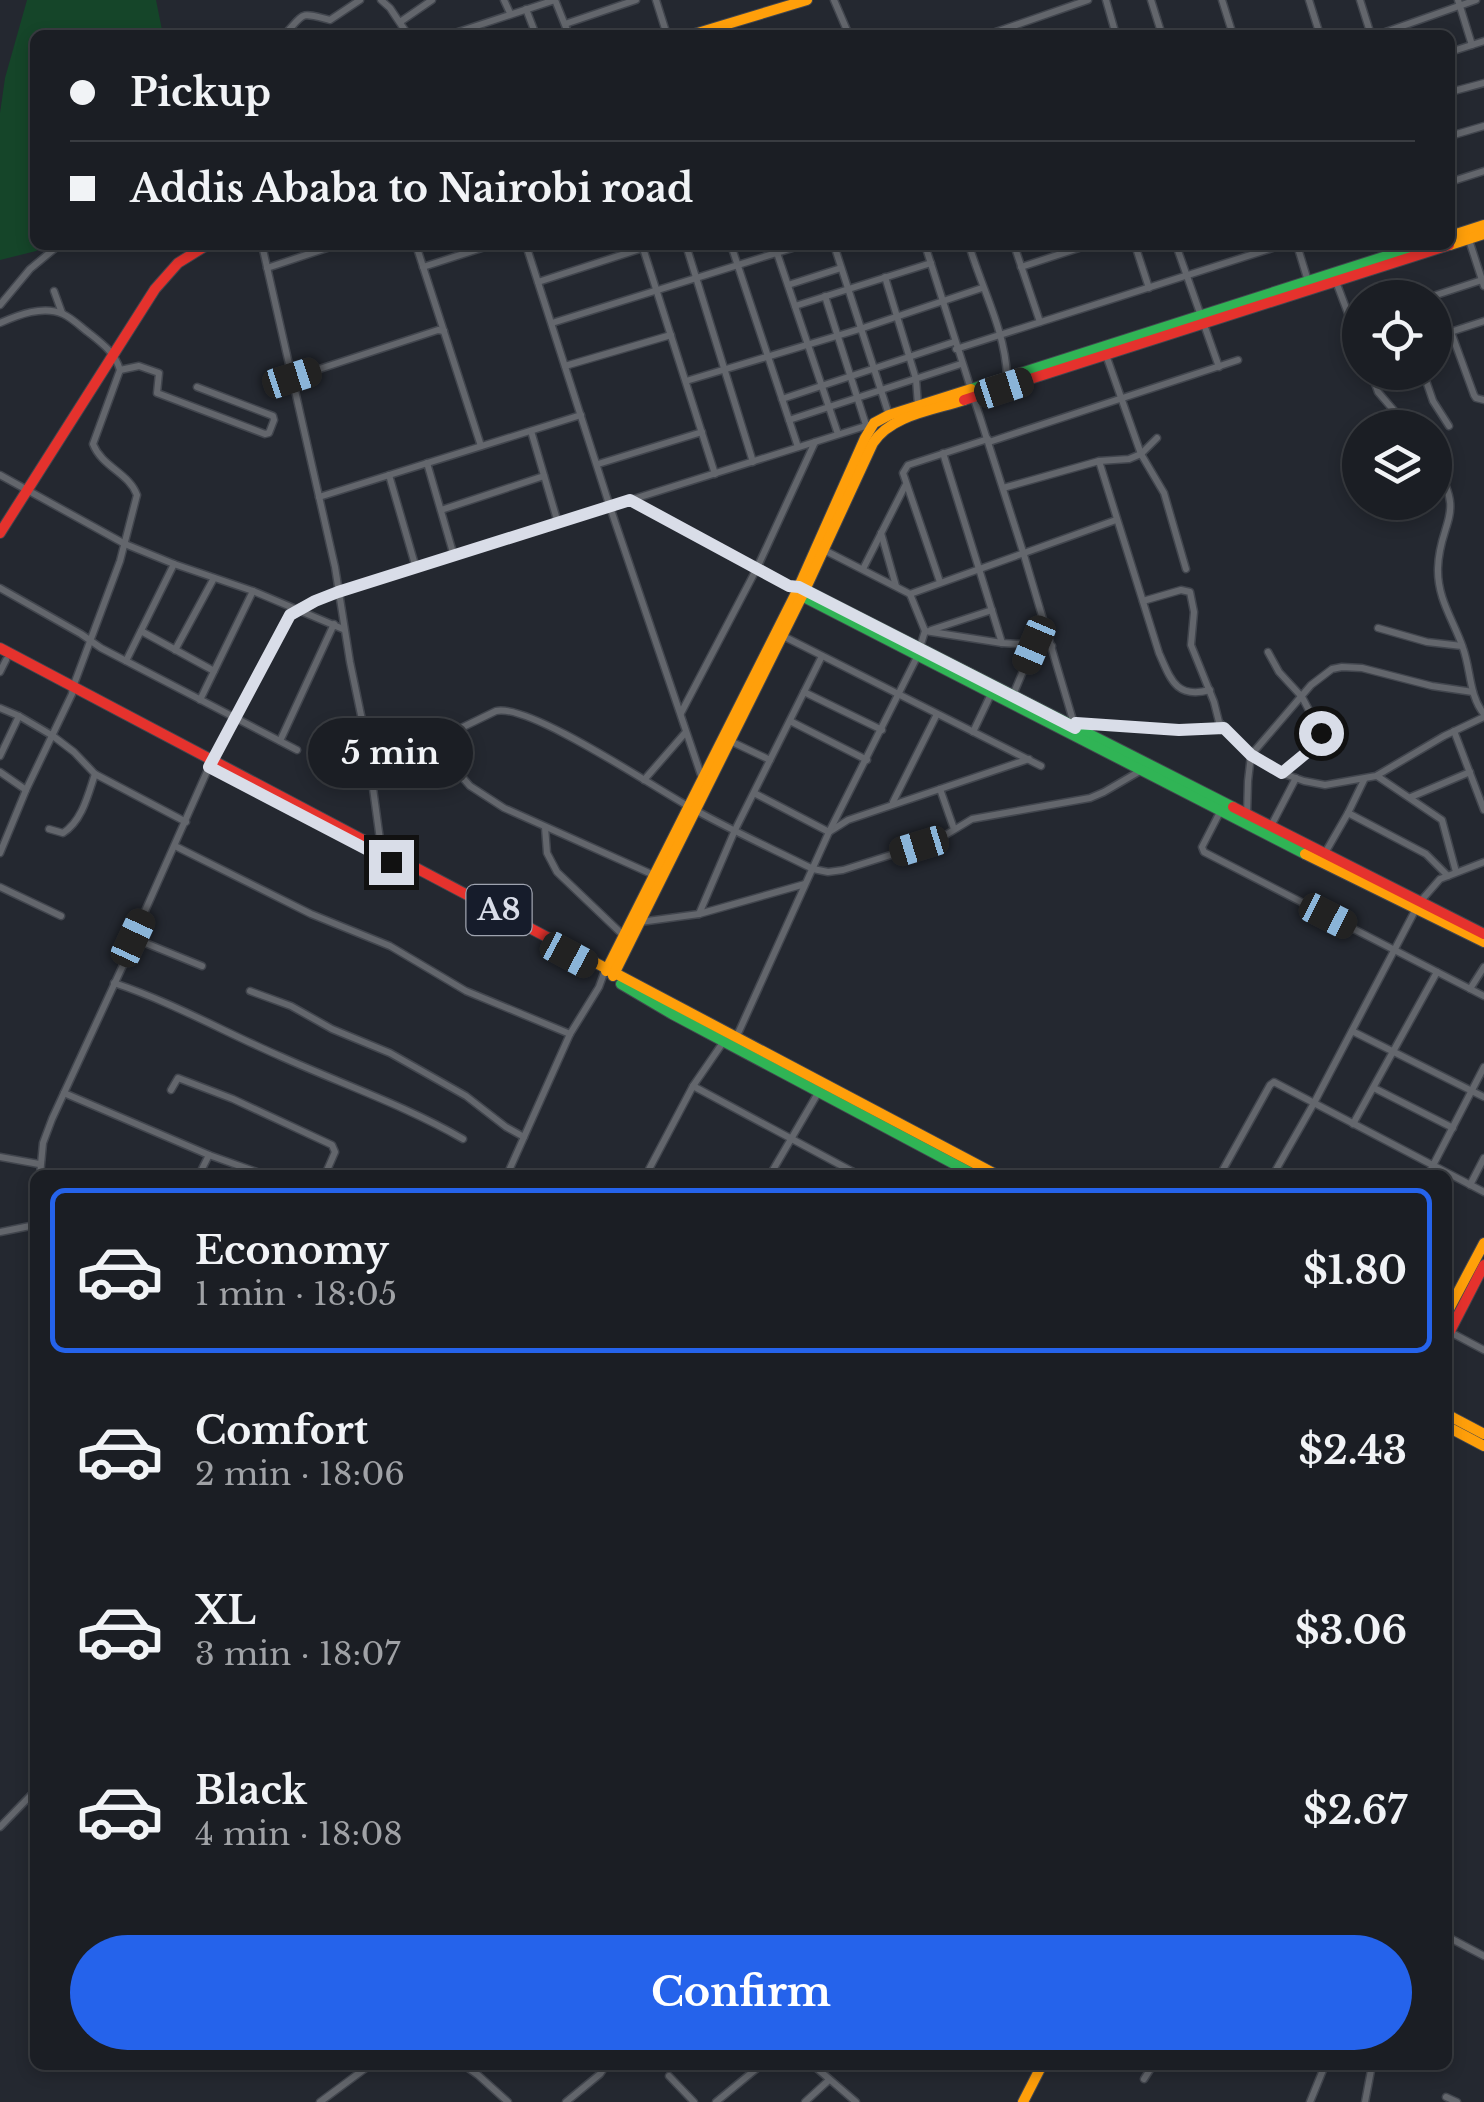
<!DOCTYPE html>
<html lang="en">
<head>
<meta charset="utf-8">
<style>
	:root { --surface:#1b1e24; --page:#24272c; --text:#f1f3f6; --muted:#a0a2a6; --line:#393c41; --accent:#2563eb }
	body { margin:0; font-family:"Libre Baskerville",serif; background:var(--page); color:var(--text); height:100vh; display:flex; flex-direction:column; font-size:38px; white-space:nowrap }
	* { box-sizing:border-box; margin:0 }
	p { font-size:32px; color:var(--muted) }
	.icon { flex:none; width:55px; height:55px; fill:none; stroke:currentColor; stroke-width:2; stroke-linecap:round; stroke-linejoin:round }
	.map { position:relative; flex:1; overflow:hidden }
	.drawer { position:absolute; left:30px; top:1170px; width:1422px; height:900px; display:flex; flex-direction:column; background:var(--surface); border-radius:15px; box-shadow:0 5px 15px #0003,0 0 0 2px var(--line) }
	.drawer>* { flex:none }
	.hud { position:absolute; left:30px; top:30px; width:1425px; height:220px; border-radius:15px; box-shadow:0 5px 15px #0003,0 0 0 2px var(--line); display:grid; align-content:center; height:220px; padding:0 40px; background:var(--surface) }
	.fabs { position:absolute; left:1342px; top:280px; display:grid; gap:20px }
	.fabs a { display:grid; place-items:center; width:110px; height:110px; border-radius:50%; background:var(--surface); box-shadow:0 5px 15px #0003,0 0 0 2px var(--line); font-size:50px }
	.end { position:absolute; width:45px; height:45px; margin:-22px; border:12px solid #d9dde8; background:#111; box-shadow:0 0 0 5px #111 }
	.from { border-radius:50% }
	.bubble { position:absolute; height:70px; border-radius:35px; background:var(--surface); box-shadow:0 5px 15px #0003,0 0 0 2px var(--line); font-size:32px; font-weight:700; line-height:70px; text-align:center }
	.car { position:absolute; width:30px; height:60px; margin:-30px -15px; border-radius:12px; box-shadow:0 0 8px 2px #0007; background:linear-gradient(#222 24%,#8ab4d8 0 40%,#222 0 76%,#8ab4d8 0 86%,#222 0) }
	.hud b { display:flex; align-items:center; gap:35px; height:95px; font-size:38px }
	.hud b+b { border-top:2px solid var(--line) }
	.hud i { width:25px; height:25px; background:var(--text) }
	ul { padding:18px 0 0; list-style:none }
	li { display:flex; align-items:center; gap:30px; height:165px; margin:0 20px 15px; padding:0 20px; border:5px solid transparent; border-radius:15px }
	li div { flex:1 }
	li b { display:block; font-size:38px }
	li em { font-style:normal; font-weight:700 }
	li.selected { border-color:var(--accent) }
	li>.icon { width:90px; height:90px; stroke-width:1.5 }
	.button { display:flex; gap:20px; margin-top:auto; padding:20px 40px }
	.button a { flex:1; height:115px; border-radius:60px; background:var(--accent); color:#fff; font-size:40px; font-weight:700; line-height:115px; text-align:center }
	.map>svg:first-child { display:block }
	.green { fill:#154529 }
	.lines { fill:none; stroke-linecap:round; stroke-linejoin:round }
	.street-casing { stroke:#42464e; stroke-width:9 }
	.fast-casing { stroke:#42464e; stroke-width:12 }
	.slow-casing { stroke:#42464e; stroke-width:12 }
	.jam-casing { stroke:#42464e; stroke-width:12 }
	.street { stroke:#63666c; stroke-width:6 }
	.fast { stroke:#30b455; stroke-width:10 }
	.slow { stroke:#ff9f0a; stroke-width:10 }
	.jam { stroke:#e5322d; stroke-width:10 }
	.route { stroke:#d9dde8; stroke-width:12 }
	.labels { text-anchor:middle; stroke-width:10; stroke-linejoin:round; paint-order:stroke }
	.shield { fill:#161c2b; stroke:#9ea3af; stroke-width:2.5 }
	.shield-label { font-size:30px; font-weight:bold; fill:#d9dde8 }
</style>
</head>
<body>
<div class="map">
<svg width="1484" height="2102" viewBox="0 0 1484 2102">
	<rect width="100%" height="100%" fill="#242830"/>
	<path class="green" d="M27,0H156L163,35H35V245H45L36,251L0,260V113L5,78Z"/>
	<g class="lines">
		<g class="street-casing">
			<g id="street">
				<path d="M381,0L390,8L408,35"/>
				<path d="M504,0L510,13"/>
				<path d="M555,0L569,35"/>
				<path d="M656,0L667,35"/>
				<path d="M834,0L849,35"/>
				<path d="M1106,0L1116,35"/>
				<path d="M1151,0L1162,35"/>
				<path d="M1222,0L1233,35"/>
				<path d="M1309,0L1320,35"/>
				<path d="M1360,0L1371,35"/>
				<path d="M1458,0L1472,45"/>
				<path d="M526,9L536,35"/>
				<path d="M400,22L432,0"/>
				<path d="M565,24L636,0"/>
				<path d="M284,35C306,12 299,12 330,20L360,0"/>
				<path d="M449,35L555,0"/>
				<path d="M987,35L1088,0"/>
				<path d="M1377,35L1476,0"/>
				<path d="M1450,52L1484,41"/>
				<path d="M1450,89L1454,91L1484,83"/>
				<path d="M1450,136L1484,126"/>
				<path d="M1450,182L1484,171"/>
				<path d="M1468,237L1484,286"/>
				<path d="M262,245L335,567L350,662L367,744L381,847"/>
				<path d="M416,245L481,446"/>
				<path d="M526,245L610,507L702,778"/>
				<path d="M642,245L715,474"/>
				<path d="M686,245L753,462"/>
				<path d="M731,245L798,447"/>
				<path d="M834,245L889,415"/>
				<path d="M925,245L1024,555L1075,727"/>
				<path d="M969,245C982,289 1005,330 1007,376"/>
				<path d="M1014,245L1040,322"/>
				<path d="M1135,245L1149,288"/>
				<path d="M1176,245L1219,367"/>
				<path d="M1297,245L1308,281"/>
				<path d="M777,253L838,434"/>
				<path d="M423,267L491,245"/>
				<path d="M1021,267L1088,245"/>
				<path d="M267,268L336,245"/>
				<path d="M885,277L916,379L918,405"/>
				<path d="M1335,279L1360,345"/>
				<path d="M538,282L643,248"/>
				<path d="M788,285L841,268"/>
				<path d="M54,291L62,313"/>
				<path d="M825,296L866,425"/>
				<path d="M1427,298L1482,280"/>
				<path d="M0,305L30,269L59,245"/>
				<path d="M795,306L931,263"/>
				<path d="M0,323C18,315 43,305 63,314C72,318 81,327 89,333C103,344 115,353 120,370L93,444C102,467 129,473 137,495L120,561L73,687L72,694L26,790L0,853"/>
				<path d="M552,323L802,245"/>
				<path d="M1451,332L1474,395L1476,398L1484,400"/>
				<path d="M1435,337L1484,321"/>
				<path d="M956,349L1282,245"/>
				<path d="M1106,355L1141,454L1164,493L1186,569"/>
				<path d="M565,366L671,335"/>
				<path d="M120,370L139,366L159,373L157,393L265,434L269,433L274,420L273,416L197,387"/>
				<path d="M1371,372L1378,392L1409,428"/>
				<path d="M1423,372L1433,401L1449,426"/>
				<path d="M292,378L438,330L444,331"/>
				<path d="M686,381L860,329L982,288"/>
				<path d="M782,399L954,342"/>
				<path d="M789,420L961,364"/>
				<path d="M531,431L558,523"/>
				<path d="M989,442L1238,360"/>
				<path d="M943,453L1002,643"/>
				<path d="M1099,461L1159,653C1171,680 1176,699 1210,690"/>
				<path d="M427,463L454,556"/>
				<path d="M598,464L702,432"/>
				<path d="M1435,466C1467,515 1439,522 1438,568C1437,599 1454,621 1463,648C1471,670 1469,696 1484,714"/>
				<path d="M0,475L125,544L174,564L253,591L343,629"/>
				<path d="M389,475L416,568"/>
				<path d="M1003,488L1099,461L1129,459L1141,454L1157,438"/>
				<path d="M319,497L581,415"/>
				<path d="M632,501L757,568L789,586L796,593"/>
				<path d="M441,510L544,476"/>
				<path d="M881,533L896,586"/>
				<path d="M824,550L910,594"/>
				<path d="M863,569L905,486"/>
				<path d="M940,582L903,473L908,465L988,439"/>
				<path d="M0,588L81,634L101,648L297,750"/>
				<path d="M1143,601L1181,590L1190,592L1194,612L1191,645L1214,702L1219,722L1251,755L1287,775L1304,781L1325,785L1376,776L1444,736L1484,717"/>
				<path d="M1378,628L1427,642L1462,646"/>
				<path d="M931,630L992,610"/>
				<path d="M141,631L214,671"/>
				<path d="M925,631L1002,643L1052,646"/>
				<path d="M779,634L1041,766"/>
				<path d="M175,650L214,578"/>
				<path d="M1268,652L1279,672L1302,697L1321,733L1320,740L1317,744L1282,773"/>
				<path d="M126,661L174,564"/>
				<path d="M0,672L6,660"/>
				<path d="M804,692L882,730"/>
				<path d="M1013,695L1034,645"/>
				<path d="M200,700L253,591"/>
				<path d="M0,708L19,716L53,736L74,752L95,774L186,822"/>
				<path d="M681,713L757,568L815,442"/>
				<path d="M790,721L867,760"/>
				<path d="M1076,723L1179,730L1223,729"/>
				<path d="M1454,731L1484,810"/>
				<path d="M973,732L992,692"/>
				<path d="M726,739L770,760"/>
				<path d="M280,741L334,624"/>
				<path d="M426,745L496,711C529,703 653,787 688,806C728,829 771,848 813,869L828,872L843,870L919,846L939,839L972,819L1090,798L1104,792L1140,771"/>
				<path d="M368,752L426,745L439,751L470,786L504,808L656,876"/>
				<path d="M0,756L19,716"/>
				<path d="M0,772L26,790"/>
				<path d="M1377,776L1442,820L1456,872"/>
				<path d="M644,780L685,733"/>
				<path d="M940,789L954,829"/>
				<path d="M754,793L829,832L848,820L1029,759"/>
				<path d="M1411,797L1470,772"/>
				<path d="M893,802L937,714"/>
				<path d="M1220,812L1202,847L1204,852L1484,996"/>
				<path d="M1348,813L1426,854L1448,876"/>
				<path d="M1247,815L1248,781L1251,755L1311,685L1332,669L1342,667L1362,668L1432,686L1473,692"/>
				<path d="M1271,826L1296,778"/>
				<path d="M545,827L547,853L557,872L623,935"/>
				<path d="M49,829L63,833C82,821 88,795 95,774"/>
				<path d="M175,846L311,914L390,946L466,991L570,1034"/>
				<path d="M1325,853L1348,813L1364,780"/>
				<path d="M0,887L61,916"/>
				<path d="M699,914L735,830L822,656"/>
				<path d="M640,922L699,914L805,884"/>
				<path d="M133,938L202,966"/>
				<path d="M114,983C172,1002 226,1033 282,1057C342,1084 406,1106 463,1139"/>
				<path d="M1470,989L1484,967"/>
				<path d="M250,991L291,1006L332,1029L390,1053L466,1096L506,1127L524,1137"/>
				<path d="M1352,1031L1484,1097"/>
				<path d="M736,1038L829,832L917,657L925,631L910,594L1116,520"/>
				<path d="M693,1086L859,1175"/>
				<path d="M1374,1088L1453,1128"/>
				<path d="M171,1090L178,1078L233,1099L332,1145L335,1152L325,1175"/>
				<path d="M64,1093L209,1155L265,1175"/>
				<path d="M1353,1124L1437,972"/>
				<path d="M0,1157L39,1164"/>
				<path d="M40,1175L43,1143L52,1119L131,948L133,938L209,767L290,615L299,608L338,592L872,424"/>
				<path d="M199,1175L209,1155"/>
				<path d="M507,1175L570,1034L599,987L604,973"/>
				<path d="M646,1175L693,1086L724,1041"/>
				<path d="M770,1175L818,1093"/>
				<path d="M1220,1175L1270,1085L1274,1082L1484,1192"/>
				<path d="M1273,1175L1314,1103L1419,903L1440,879L1484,862"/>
				<path d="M1428,1175L1484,1067"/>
				<path d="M1470,1185L1484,1158"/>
				<path d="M0,1232L35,1225"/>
				<path d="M1450,1332L1484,1350"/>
				<path d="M0,1827L35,1791"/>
				<path d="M1448,1937L1484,1956"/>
				<path d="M464,2065L478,2075L508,2102"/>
				<path d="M813,2065L856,2102"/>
				<path d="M669,2076L694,2102"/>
				<path d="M1144,2079L1153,2065"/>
				<path d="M1446,2097L1457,2102"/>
				<path d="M320,2102L370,2065"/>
				<path d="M566,2102L600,2074L606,2065"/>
				<path d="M716,2102L761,2065"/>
				<path d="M805,2102L829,2080"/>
				<path d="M1310,2102L1325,2065"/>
				<path d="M1365,2102L1372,2065"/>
			</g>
		</g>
		<g class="fast-casing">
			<g id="fast">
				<path d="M971,389L1421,245"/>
				<path d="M800,587L1233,807"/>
				<path d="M798,594L1305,854"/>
				<path d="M621,984L672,1014L975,1175"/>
			</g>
		</g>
		<g class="slow-casing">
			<g id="slow">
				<path d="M691,35L807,0"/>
				<path d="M1450,236L1484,225"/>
				<path d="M1450,245L1484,234"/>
				<path d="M1305,854L1484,942"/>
				<path d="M579,954L997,1175"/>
				<path d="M606,971L796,593L865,438L874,423L889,415L971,389"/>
				<path d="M613,976L805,590L873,443C891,415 934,410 964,400"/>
				<path d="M1448,1311L1484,1243"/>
				<path d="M1448,1415L1484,1434"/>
				<path d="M1448,1427L1484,1446"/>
				<path d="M1023,2102L1042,2065"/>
			</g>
		</g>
		<g class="jam-casing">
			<g id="jam">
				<path d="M964,400L1449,245"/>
				<path d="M0,533L155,289L178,263L207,245"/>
				<path d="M0,648L579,954"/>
				<path d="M1233,807L1484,934"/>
				<path d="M1448,1335L1484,1265"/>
			</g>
		</g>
		<use href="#street" class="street"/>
		<use href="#fast" class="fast"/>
		<use href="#slow" class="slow"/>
		<use href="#jam" class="jam"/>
	</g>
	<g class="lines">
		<path class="route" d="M391,862L209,767L290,615L315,601L338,592L630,500L789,586L799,587L1075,728L1076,723L1179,730L1224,728L1251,755L1282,773L1317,744L1320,740L1321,733"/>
	</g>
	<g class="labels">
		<rect class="shield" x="466.5" y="885" width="65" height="50" rx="8"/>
		<g class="shield-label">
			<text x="499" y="920">A8</text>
		</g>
	</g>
</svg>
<div class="fabs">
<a><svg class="icon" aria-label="locate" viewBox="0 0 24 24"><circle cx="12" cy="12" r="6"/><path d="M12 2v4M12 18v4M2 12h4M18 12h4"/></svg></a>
<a><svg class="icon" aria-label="layers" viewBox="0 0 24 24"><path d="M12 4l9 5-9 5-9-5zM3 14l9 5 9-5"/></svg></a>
</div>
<i class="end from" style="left:1321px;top:733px"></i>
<i class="end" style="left:391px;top:862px"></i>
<div class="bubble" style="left:308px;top:718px;width:165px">5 min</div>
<i class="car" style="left:292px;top:378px;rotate:72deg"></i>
<i class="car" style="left:1004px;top:388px;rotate:72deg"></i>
<i class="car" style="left:1034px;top:645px;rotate:203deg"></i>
<i class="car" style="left:919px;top:846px;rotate:253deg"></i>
<i class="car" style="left:1328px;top:916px;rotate:117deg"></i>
<i class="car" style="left:133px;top:938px;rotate:25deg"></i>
<i class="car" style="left:569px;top:955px;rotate:118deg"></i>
<div class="hud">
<b><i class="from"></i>Pickup</b>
<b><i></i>Addis Ababa to Nairobi road</b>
</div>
<section class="drawer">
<ul>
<li class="selected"><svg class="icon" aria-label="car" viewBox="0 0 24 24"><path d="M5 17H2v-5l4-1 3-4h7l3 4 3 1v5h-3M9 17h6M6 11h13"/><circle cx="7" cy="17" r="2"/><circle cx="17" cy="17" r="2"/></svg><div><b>Economy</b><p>1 min · 18:05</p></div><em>$1.80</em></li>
<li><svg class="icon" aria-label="car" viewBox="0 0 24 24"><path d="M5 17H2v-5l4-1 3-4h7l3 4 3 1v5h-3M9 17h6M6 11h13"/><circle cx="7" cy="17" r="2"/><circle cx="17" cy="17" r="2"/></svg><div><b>Comfort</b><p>2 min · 18:06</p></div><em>$2.43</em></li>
<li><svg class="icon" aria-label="car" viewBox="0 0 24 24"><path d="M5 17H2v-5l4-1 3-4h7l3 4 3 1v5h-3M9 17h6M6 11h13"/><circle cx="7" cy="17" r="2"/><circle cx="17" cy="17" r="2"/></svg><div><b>XL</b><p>3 min · 18:07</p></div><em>$3.06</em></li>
<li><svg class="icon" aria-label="car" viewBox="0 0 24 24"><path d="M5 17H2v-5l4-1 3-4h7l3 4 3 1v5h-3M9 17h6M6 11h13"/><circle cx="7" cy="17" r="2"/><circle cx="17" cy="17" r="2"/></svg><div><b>Black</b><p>4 min · 18:08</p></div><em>$2.67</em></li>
</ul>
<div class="button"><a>Confirm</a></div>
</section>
</div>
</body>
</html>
